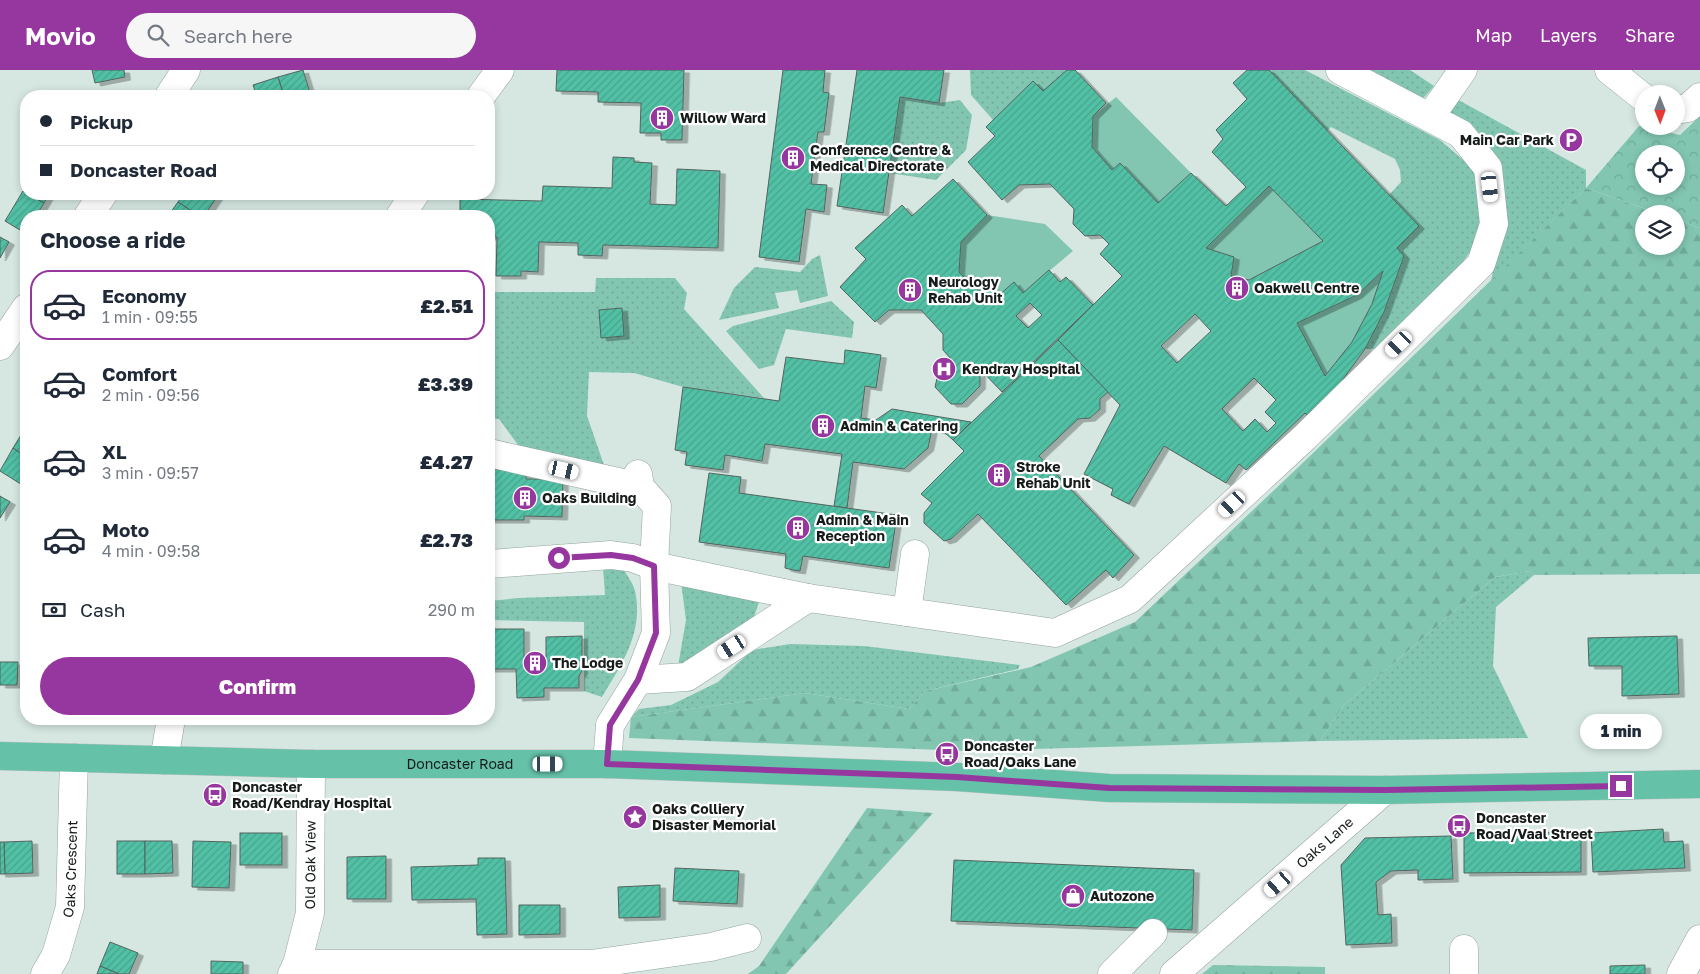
<!DOCTYPE html>
<html lang="en">
<head>
<meta charset="utf-8">
<style>
	:root { --surface:#fff; --page:#f6f6f7; --text:#1f2937; --muted:#747a83; --line:#e0e1e3; --accent:#96369f }
	body { margin:0; font-family:"Golos Text",sans-serif; background:var(--page); color:var(--text); height:100vh; display:flex; flex-direction:column; font-size:19px; white-space:nowrap }
	* { box-sizing:border-box; margin:0 }
	p { font-size:16px; color:var(--muted) }
	.icon { flex:none; width:28px; height:28px; fill:none; stroke:currentColor; stroke-width:2; stroke-linecap:round; stroke-linejoin:round }
	.map { position:relative; flex:1; overflow:hidden }
	.sheet { position:absolute; left:20px; top:140px; width:475px; height:515px; display:flex; flex-direction:column; background:var(--surface); border-radius:20px; box-shadow:0 2px 8px #0003 }
	.sheet>* { flex:none }
	.top-card { position:absolute; left:20px; top:20px; width:475px; height:110px; border-radius:20px; box-shadow:0 2px 8px #0003; display:grid; align-content:center; height:110px; padding:0 20px; background:var(--surface) }
	.needle { width:32px; rotate:179deg }
	.tools { position:absolute; left:1635px; top:15px; display:grid; gap:10px }
	.tools a { display:grid; place-items:center; width:50px; height:50px; border-radius:50%; background:var(--surface); box-shadow:0 2px 8px #0003; font-size:25px }
	.end { position:absolute; width:22px; height:22px; margin:-11px; border:6px solid #96369f; background:#fff; box-shadow:0 0 0 2px #fff }
	.from { border-radius:50% }
	.bubble { position:absolute; height:35px; border-radius:18px; background:var(--surface); box-shadow:0 2px 8px #0003; font-size:16px; font-weight:800; line-height:35px; text-align:center }
	.car { position:absolute; width:15px; height:30px; margin:-15px -8px; border-radius:6px; box-shadow:0 0 4px 1px #0007; background:linear-gradient(#fff 24%,#345 0 40%,#fff 0 76%,#345 0 86%,#fff 0) }
	.top-card b { display:flex; align-items:center; gap:18px; height:48px; font-size:19px }
	.top-card b+b { border-top:1px solid var(--line) }
	.top-card i { width:12px; height:12px; background:var(--text) }
	ul { padding:0; list-style:none }
	li { display:flex; align-items:center; gap:15px; height:70px; margin:0 10px 8px; padding:0 10px; border:2px solid transparent; border-radius:20px }
	li div { flex:1 }
	li b { display:block; font-size:19px }
	li em { font-style:normal; font-weight:800 }
	li.selected { border-color:var(--accent) }
	li>.icon { width:45px; height:45px; stroke-width:1.5 }
	h2 { padding:0 20px; font-size:22px; line-height:60px }
	.pay { display:flex; align-items:center; gap:12px; height:55px; padding:0 20px; font-size:19px }
	.pay p { margin-inline-start:auto }
	.action { display:flex; gap:10px; margin-top:auto; padding:10px 20px }
	.action a { flex:1; height:58px; border-radius:30px; background:var(--accent); color:#fff; font-size:20px; font-weight:800; line-height:58px; text-align:center }
	header { display:flex; align-items:center; gap:30px; box-sizing:border-box; height:70px; padding:0 25px; background:var(--accent); color:#fff }
	header strong { font-size:24px }
	nav { display:flex; gap:28px; margin-inline-start:auto; font-size:18px }
	.search { width:350px; height:45px; background:var(--page); display:flex; align-items:center; gap:12px; box-sizing:border-box; padding:0 18px; border-radius:28px; color:var(--muted); font-size:19px }
	.map>svg:first-child { display:block }
	.grass { fill:url(#grass-dots) }
	.forest { fill:url(#forest-firs) }
	.park { fill:url(#park-crowns); fill-rule:evenodd }
	.garden { fill:#82c6b2 }
	.building { fill:url(#building-hatch); stroke:#54635f; fill-rule:evenodd; filter:url(#shadow) }
	.lines { fill:none; stroke-linecap:round; stroke-linejoin:round }
	.minor-casing { stroke:#93a39e; stroke-width:29 }
	.highway-casing { stroke:#c2c4c3; stroke-width:29 }
	.minor { stroke:#fff; stroke-width:28 }
	.highway { stroke:#66c1a9; stroke-width:28 }
	.route { stroke:#96369f; stroke-width:6 }
	.labels { text-anchor:middle; stroke-width:4.5; stroke-linejoin:round; paint-order:stroke }
	.poi-label { font-size:14px; font-weight:bold; fill:#161c1a; stroke:#fff; text-anchor:start }
	.street-label { font-size:14px; fill:#161c1a; stroke:#fff }
</style>
</head>
<body>
<header>
<strong>Movio</strong>
<div class="search"><svg class="icon" aria-label="search" viewBox="0 0 24 24"><circle cx="10" cy="10" r="6"/><path d="M15 15l6 6"/></svg>Search here</div>
<nav><a>Map</a><a>Layers</a><a>Share</a></nav>
</header>
<div class="map">
<svg width="1700" height="904" viewBox="0 0 1700 904">
	<defs>
		<pattern id="grass-dots" width="8" height="8" patternUnits="userSpaceOnUse" patternTransform="scale(1.25)"><rect width="8" height="8" fill="#82c6b2"/><path d="M2 2h.1M6 6h.1" fill="none" stroke="#70aa98" stroke-width="1.8" stroke-linecap="round"/></pattern>
		<pattern id="forest-firs" width="22" height="20" patternUnits="userSpaceOnUse" patternTransform="scale(1.25)"><rect width="22" height="20" fill="#82c6b2"/><path d="M5 1l3.5 6h-7zM16 11l3.5 6h-7z" fill="#70aa98"/></pattern>
		<pattern id="park-crowns" width="20" height="18" patternUnits="userSpaceOnUse" patternTransform="scale(1.25)"><rect width="20" height="18" fill="#82c6b2"/><path d="M2 6a3 3 0 1 1 6 0M12 15a3 3 0 1 1 6 0" fill="none" stroke="#70aa98"/></pattern>
		<pattern id="building-hatch" width="6" height="6" patternUnits="userSpaceOnUse" patternTransform="scale(1.25)"><rect width="6" height="6" fill="#51c0a4"/><path d="M-1 1l2-2M0 6l6-6M5 7l2-2" fill="none" stroke="#46a48d"/></pattern>
		<filter id="shadow"><feDropShadow dx="5.5" dy="3" stdDeviation="0" flood-color="#0004"/></filter>
	</defs>
	<rect width="100%" height="100%" fill="#d6e7e1"/>
	<g class="grass">
		<path d="M970,0H1067L1043,21L993,50L971,25Z"/>
		<path d="M1269,0H1305L1440,70L1476,101L1482,145L1476,173L1461,195L1375,279H1365L1384,242L1404,187L1397,178L1389,125L1401,112L1400,100L1395,89L1331,57L1327,61Z"/>
		<path d="M1359,0H1410L1434,16L1421,31Z"/>
		<path d="M900,27L939,33L960,30L972,45L966,80L936,110L889,103Z"/>
		<path d="M1453,27L1586,100V118L1491,211L1506,138L1500,98L1445,42Z"/>
		<path d="M820,185L828,226L800,233L797,220L775,223L779,238L719,250L734,218L755,197L800,202L812,189Z"/>
		<path d="M596,208H675L687,223L684,239L764,328L683,317L634,303L589,302L587,346L604,395L524,383L499,349L489,348V222H595Z"/>
		<path d="M831,231L854,252L852,268L786,259L774,295L759,299L726,261L733,256Z"/>
		<path d="M603,497H622C626,504 633,513 635,521C644,562 622,594 602,627L584,621V552L489,550V531L519,528L605,525Z"/>
		<path d="M1530,501L1534,505L1496,537L1493,596L1528,668L1320,671L1343,636L1495,507Z"/>
		<path d="M681,512L751,524L759,532L751,556L678,596L686,550Z"/>
		<path d="M790,574L864,576L1020,595L1018,599L925,621L909,639L805,623L631,647L639,639L671,635L718,612L752,580Z"/>
	</g>
	<g class="forest">
		<path d="M1586,118L1660,144H1644V176H1676V149L1700,158V504L1534,505L1530,501L1495,507L1343,636L1320,671L967,681L629,668L631,647L805,623L909,639L925,621L1031,597L1135,552L1310,386Z"/>
		<path d="M867,738L933,743L786,904H748L759,896Z"/>
		<path d="M1213,895L1325,897V904H1202Z"/>
	</g>
	<path class="park" d="M1700,46V158L1676,149V144H1660L1586,118L1639,56L1680,65ZM1644,84H1676V116H1644Z"/>
	<g class="garden">
		<path d="M1116,27L1191,103L1158,133L1120,93L1112,100L1092,77L1093,46Z"/>
		<path d="M1269,116L1323,171L1249,210L1231,206L1234,187L1206,178Z"/>
		<path d="M987,145L1045,154L1073,181L1023,223L1014,213L997,227L988,217L981,224L959,202L961,172Z"/>
		<path d="M1383,201L1372,234L1352,272L1325,306L1297,253L1357,225Z"/>
	</g>
	<g class="building">
		<path d="M92,0H124L125,7L95,13Z"/>
		<path d="M303,0L311,26H284L278,7Z"/>
		<path d="M557,0H684L682,70H661V63H640L641,33L598,32V22L556,21Z"/>
		<path d="M783,0H825L823,22L829,23L824,62H818L811,114L827,115L824,142L806,139L799,192L759,187Z"/>
		<path d="M857,0H944L939,33L900,27L883,143L837,136Z"/>
		<path d="M1067,0H1075L1106,33L1093,46L1092,77L1112,100L1120,93L1158,133L1191,103L1226,136L1246,117L1212,82L1223,69L1216,60L1247,29L1233,13L1247,0H1269L1419,156L1397,178L1404,186L1384,242L1365,279L1339,315L1307,345L1305,343L1246,400L1239,394L1226,413L1164,376L1129,434L1111,425L1113,419L1084,404L1120,335L1058,270L1122,206L1100,184L1109,174L1100,165L1085,166L1073,154L1074,139L1050,114L1019,115L1002,130L968,92L995,66L986,57L1033,11L1043,21ZM1269,116L1323,171L1249,210L1231,206L1234,187L1206,178ZM1383,201L1372,234L1352,272L1325,306L1297,253L1357,225ZM1195,244L1211,261L1177,293L1161,276ZM1254,308L1276,330L1265,342L1276,353L1267,362L1255,349L1243,361L1222,339Z"/>
		<path d="M278,7L284,26H257L253,15Z"/>
		<path d="M613,87L634,88V92L652,93L650,134L676,135L677,99L720,101L718,178L603,175L602,186L578,185V173L539,172L538,202L521,201V206H496L497,167H489V146H460V129L542,131L543,116L612,118Z"/>
		<path d="M953,109L987,145L961,172L959,202L981,224L988,217L997,227L1014,212L1023,223L1049,200L1060,212L1066,207L1093,235L1002,322L980,299V316L962,334H951L935,317L938,304L951,289L943,280V264L921,240H889L875,252L840,217L866,189L855,178L902,135L912,146ZM1030,233L1042,245L1028,258L1016,246Z"/>
		<path d="M23,121L44,133L36,146H26L25,163L5,151Z"/>
		<path d="M28,124H49L44,133Z"/>
		<path d="M184,124H219L204,146H199L178,132Z"/>
		<path d="M178,132L199,146H168Z"/>
		<path d="M0,167L9,172L0,188Z"/>
		<path d="M622,238L624,266L601,268L599,240Z"/>
		<path d="M1058,270L1108,322L1100,329V339L1090,348L1078,349L1039,386L1134,485L1113,508L1106,500L1066,535L978,444L951,469L944,471L924,453V443L932,433L921,424L964,381L953,370Z"/>
		<path d="M845,280L881,285L876,318L865,316L861,348L876,350L892,339L971,352L953,370L944,362L932,359L928,378L904,399L853,392L847,438L834,436L842,384L765,374L762,391L725,385L723,400L685,395L687,382L675,380L683,317L779,331L786,287L844,294Z"/>
		<path d="M26,357V387L13,378Z"/>
		<path d="M13,378L26,387V413L24,416L0,401Z"/>
		<path d="M489,399L526,400V409H563L562,447L524,446V450H489Z"/>
		<path d="M709,403L741,407L739,423L897,445L889,498L803,486L800,501L793,500L785,498L786,484L699,472Z"/>
		<path d="M0,426L10,432L0,448Z"/>
		<path d="M489,559H524V587H546V567L582,566V601L579,606V618H544V627L517,628L516,599H489Z"/>
		<path d="M1677,566L1679,624L1622,626V596H1589L1588,568Z"/>
		<path d="M0,592H18L17,615H0Z"/>
		<path d="M1663,759L1664,772L1683,771L1685,798L1593,802L1591,763Z"/>
		<path d="M1581,762V802L1464,803V763Z"/>
		<rect x="240" y="763" width="42" height="32"/>
		<path d="M1451,766L1453,809L1418,810V800L1391,801L1376,812L1378,845L1391,844L1392,873L1346,875L1341,795L1365,768Z"/>
		<path d="M32,771L33,803L5,804L4,772Z"/>
		<rect x="117" y="771" width="28" height="33"/>
		<path d="M145,771H172L173,803L145,804Z"/>
		<path d="M193,771L231,772L229,818L192,817Z"/>
		<path d="M0,772H4L5,804H0Z"/>
		<path d="M386,786V829H347V787Z"/>
		<path d="M478,788H505L507,864L477,865L476,829L412,830L411,797L478,795Z"/>
		<path d="M954,790L1194,800L1192,860L951,851Z"/>
		<path d="M675,798L739,801L737,834L673,831Z"/>
		<path d="M660,815V847L619,848L618,817Z"/>
		<path d="M519,835H560V864L519,865Z"/>
		<path d="M110,872L138,883L129,904H119L100,896Z"/>
		<path d="M211,891L243,892V904H211Z"/>
		<path d="M1645,895V904H1610V896Z"/>
		<path d="M100,896L119,904H97Z"/>
	</g>
	<g class="lines">
		<g class="minor-casing">
			<g id="minor">
				<path d="M1609,0L1644,28"/>
				<path d="M169,26L186,0"/>
				<path d="M481,26L500,0"/>
				<path d="M1676,40L1688,38L1700,27"/>
				<path d="M1430,47L1463,0"/>
				<path d="M88,146L103,124"/>
				<path d="M400,146L415,124"/>
				<path d="M0,276L26,238"/>
				<path d="M489,383L640,417"/>
				<path d="M489,494L611,485L633,488L654,496L808,528"/>
				<path d="M907,542L915,484"/>
				<path d="M638,610L687,607L808,528L1055,563L1130,529L1305,367L1481,194L1494,154L1488,98L1461,64L1340,0"/>
				<path d="M164,690L171,649"/>
				<path d="M607,694L610,655L638,610L656,563L654,496L657,436L640,417L638,404"/>
				<path d="M297,894H591L711,877L747,868"/>
				<path id="s1" d="M45,904L56,885L70,837L74,688"/>
				<path id="s2" d="M292,904L297,894L310,843L311,694"/>
				<path d="M1112,904L1153,863"/>
				<path id="s3" d="M1174,904L1385,720"/>
				<path d="M1464,904V879"/>
				<path d="M1681,904L1700,869"/>
			</g>
		</g>
		<g class="highway-casing">
			<g id="highway">
				<path id="s4" d="M0,686L311,694H607L957,707L1109,718L1385,720L1700,714"/>
			</g>
		</g>
		<use href="#minor" class="minor"/>
		<use href="#highway" class="highway"/>
	</g>
	<g class="lines">
		<path class="route" d="M559,488L611,485L633,488L654,496L656,563L638,610L610,655L607,694L957,707L1109,718L1385,720L1621,716"/>
	</g>
	<defs>
		<g id="building-disc" transform="scale(1.25)"><circle r="9.5" fill="#96369f" stroke="#fff"/><path d="M-4-6H4V6H1V3H-1V6H-4ZM-2.5-4.3h1.7v1.8h-1.7ZM.8-4.3h1.7v1.8H.8ZM-2.5-1h1.7V.8h-1.7ZM.8-1h1.7V.8H.8Z" fill="#fff"/></g>
		<g id="parking-disc" transform="scale(1.25)"><circle r="9.5" fill="#96369f" stroke="#fff"/><path d="M-3.5-5.5H1a3.5 3.5 0 0 1 0 7H-1V5.5H-3.5ZM-1-3.4V-.6H.8a1.4 1.4 0 0 0 0-2.8Z" fill="#fff"/></g>
		<g id="hospital-disc" transform="scale(1.25)"><circle r="9.5" fill="#96369f" stroke="#fff"/><path d="M-5-5h3v3.5h4V-5h3V5h-3V1.5h-4V5h-3Z" fill="#fff"/></g>
		<g id="bus-disc" transform="scale(1.25)"><circle r="9.5" fill="#96369f" stroke="#fff"/><path d="M-5-6H5V4H4V6H2V4H-2V6H-4V4H-5ZM-3.5-4V0h7V-4ZM-3.5 1.2v1.5H-2V1.2ZM2 1.2v1.5H3.5V1.2Z" fill="#fff"/></g>
		<g id="sight-disc" transform="scale(1.25)"><circle r="9.5" fill="#96369f" stroke="#fff"/><path d="M0-6L1.8-2.2L6-1.7L2.9 1.2L3.7 5.4L0 3.3L-3.7 5.4L-2.9 1.2L-6-1.7L-1.8-2.2Z" fill="#fff"/></g>
		<g id="shop-disc" transform="scale(1.25)"><circle r="9.5" fill="#96369f" stroke="#fff"/><path d="M-5-2.5h2.3a2.7 3.5 0 0 1 5.4 0H5L5.5 6h-11ZM-1.5-2.5h3a1.5 2.3 0 0 0-3 0Z" fill="#fff"/></g>
	</defs>
	<g fill-rule="evenodd">
		<use href="#building-disc" x="662" y="48"/>
		<use href="#parking-disc" x="1571" y="70"/>
		<use href="#building-disc" x="793" y="88"/>
		<use href="#building-disc" x="1237" y="218"/>
		<use href="#building-disc" x="910" y="220"/>
		<use href="#hospital-disc" x="944" y="299"/>
		<use href="#building-disc" x="823" y="356"/>
		<use href="#building-disc" x="999" y="405"/>
		<use href="#building-disc" x="525" y="428"/>
		<use href="#building-disc" x="798" y="458"/>
		<use href="#building-disc" x="535" y="593"/>
		<use href="#bus-disc" x="947" y="684"/>
		<use href="#bus-disc" x="215" y="725"/>
		<use href="#sight-disc" x="635" y="747"/>
		<use href="#bus-disc" x="1459" y="756"/>
		<use href="#shop-disc" x="1073" y="826"/>
	</g>
	<g class="labels">
		<g class="poi-label">
			<text x="680" y="53">Willow Ward</text>
			<text x="1554" y="75" text-anchor="end">Main Car Park</text>
			<text x="810" y="85">Conference Centre &amp;<tspan x="810" dy="16">Medical Directorate</tspan></text>
			<text x="928" y="217">Neurology<tspan x="928" dy="16">Rehab Unit</tspan></text>
			<text x="1254" y="223">Oakwell Centre</text>
			<text x="962" y="304">Kendray Hospital</text>
			<text x="840" y="361">Admin &amp; Catering</text>
			<text x="1016" y="402">Stroke<tspan x="1016" dy="16">Rehab Unit</tspan></text>
			<text x="542" y="433">Oaks Building</text>
			<text x="816" y="455">Admin &amp; Main<tspan x="816" dy="16">Reception</tspan></text>
			<text x="552" y="598">The Lodge</text>
			<text x="964" y="681">Doncaster<tspan x="964" dy="16">Road/Oaks Lane</tspan></text>
			<text x="232" y="722">Doncaster<tspan x="232" dy="16">Road/Kendray Hospital</tspan></text>
			<text x="652" y="744">Oaks Colliery<tspan x="652" dy="16">Disaster Memorial</tspan></text>
			<text x="1476" y="753">Doncaster<tspan x="1476" dy="16">Road/Vaal Street</tspan></text>
			<text x="1090" y="831">Autozone</text>
		</g>
		<g class="street-label">
			<text dy="5" stroke="none"><textPath href="#s4" startOffset="460">Doncaster Road</textPath></text>
			<text dy="5" stroke="none"><textPath href="#s3" startOffset="200">Oaks Lane</textPath></text>
			<text dy="5" stroke="none"><textPath href="#s2" startOffset="112">Old Oak View</textPath></text>
			<text dy="5" stroke="none"><textPath href="#s1" startOffset="110">Oaks Crescent</textPath></text>
		</g>
	</g>
</svg>
<div class="tools">
<a><svg class="needle" viewBox="-14 -14 28 28"><path d="M0-13l5 13h-10z" fill="#e53935"/><path d="M0 13l5-13h-10z" fill="#747a83"/></svg></a>
<a><svg class="icon" aria-label="locate" viewBox="0 0 24 24"><circle cx="12" cy="12" r="6"/><path d="M12 2v4M12 18v4M2 12h4M18 12h4"/></svg></a>
<a><svg class="icon" aria-label="layers" viewBox="0 0 24 24"><path d="M12 4l9 5-9 5-9-5zM3 14l9 5 9-5"/></svg></a>
</div>
<i class="end from" style="left:559px;top:488px"></i>
<i class="end" style="left:1621px;top:716px"></i>
<div class="bubble" style="left:1580px;top:644px;width:82px">1 min</div>
<i class="car" style="left:1490px;top:117px;rotate:174deg"></i>
<i class="car" style="left:1399px;top:274px;rotate:226deg"></i>
<i class="car" style="left:564px;top:400px;rotate:103deg"></i>
<i class="car" style="left:1232px;top:434px;rotate:227deg"></i>
<i class="car" style="left:732px;top:577px;rotate:237deg"></i>
<i class="car" style="left:548px;top:694px;rotate:90deg"></i>
<i class="car" style="left:1278px;top:814px;rotate:229deg"></i>
<div class="top-card">
<b><i class="from"></i>Pickup</b>
<b><i></i>Doncaster Road</b>
</div>
<section class="sheet">
<h2>Choose a ride</h2>
<ul>
<li class="selected"><svg class="icon" aria-label="car" viewBox="0 0 24 24"><path d="M5 17H2v-5l4-1 3-4h7l3 4 3 1v5h-3M9 17h6M6 11h13"/><circle cx="7" cy="17" r="2"/><circle cx="17" cy="17" r="2"/></svg><div><b>Economy</b><p>1 min · 09:55</p></div><em>£2.51</em></li>
<li><svg class="icon" aria-label="car" viewBox="0 0 24 24"><path d="M5 17H2v-5l4-1 3-4h7l3 4 3 1v5h-3M9 17h6M6 11h13"/><circle cx="7" cy="17" r="2"/><circle cx="17" cy="17" r="2"/></svg><div><b>Comfort</b><p>2 min · 09:56</p></div><em>£3.39</em></li>
<li><svg class="icon" aria-label="car" viewBox="0 0 24 24"><path d="M5 17H2v-5l4-1 3-4h7l3 4 3 1v5h-3M9 17h6M6 11h13"/><circle cx="7" cy="17" r="2"/><circle cx="17" cy="17" r="2"/></svg><div><b>XL</b><p>3 min · 09:57</p></div><em>£4.27</em></li>
<li><svg class="icon" aria-label="car" viewBox="0 0 24 24"><path d="M5 17H2v-5l4-1 3-4h7l3 4 3 1v5h-3M9 17h6M6 11h13"/><circle cx="7" cy="17" r="2"/><circle cx="17" cy="17" r="2"/></svg><div><b>Moto</b><p>4 min · 09:58</p></div><em>£2.73</em></li>
</ul>
<div class="pay"><svg class="icon" aria-label="cash" viewBox="0 0 24 24"><path d="M3 7h18v10H3z"/><circle cx="12" cy="12" r="2"/></svg>Cash<p>290 m</p></div>
<div class="action"><a>Confirm</a></div>
</section>
</div>
</body>
</html>
